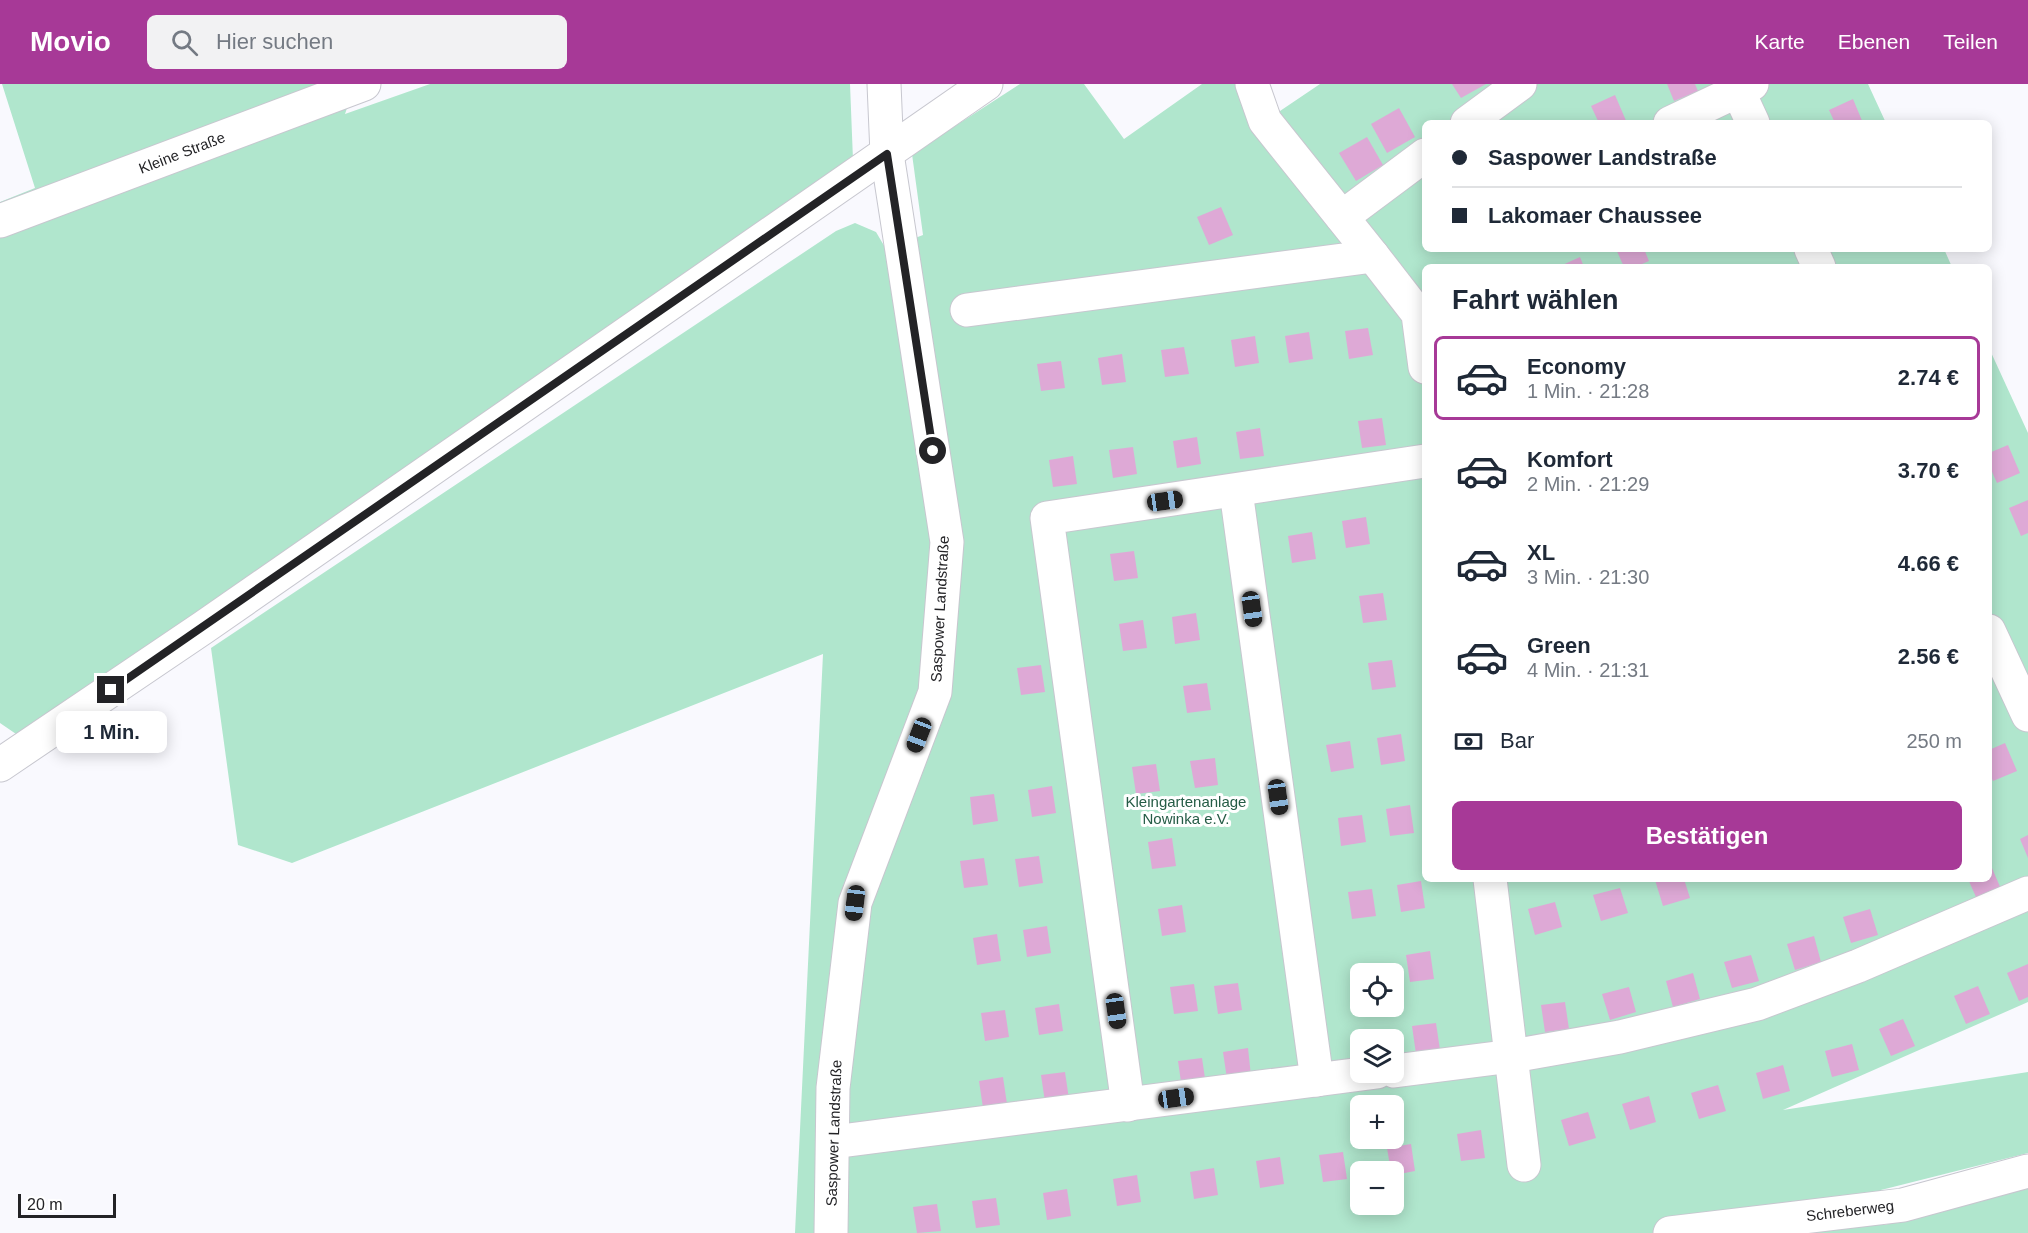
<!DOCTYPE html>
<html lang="de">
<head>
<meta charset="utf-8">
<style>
	:root { --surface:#fff; --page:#f2f2f3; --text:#1f2937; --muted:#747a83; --line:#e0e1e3; --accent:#a73997 }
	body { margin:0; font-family:Helvetica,sans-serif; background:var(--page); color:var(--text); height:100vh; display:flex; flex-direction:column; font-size:22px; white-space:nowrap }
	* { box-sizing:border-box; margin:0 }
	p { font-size:20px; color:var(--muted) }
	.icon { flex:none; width:33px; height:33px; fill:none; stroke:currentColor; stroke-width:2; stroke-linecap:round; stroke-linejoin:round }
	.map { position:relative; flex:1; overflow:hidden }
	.details { position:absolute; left:1422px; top:180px; width:570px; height:618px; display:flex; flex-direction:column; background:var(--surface); border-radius:9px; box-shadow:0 3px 15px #0003 }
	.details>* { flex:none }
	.hud { position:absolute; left:1422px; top:36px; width:570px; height:132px; border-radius:9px; box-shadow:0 3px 15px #0003; display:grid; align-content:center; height:132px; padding:0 30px; background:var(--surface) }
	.tools { position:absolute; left:1350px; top:879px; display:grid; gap:12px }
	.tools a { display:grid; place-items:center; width:54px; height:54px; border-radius:9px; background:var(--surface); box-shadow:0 3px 15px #0003; font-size:30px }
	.scale { position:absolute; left:18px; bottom:15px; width:98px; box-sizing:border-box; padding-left:6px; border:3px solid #232326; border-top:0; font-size:16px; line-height:21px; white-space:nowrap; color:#232326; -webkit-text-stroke:4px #fff; paint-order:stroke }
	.end { position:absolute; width:27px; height:27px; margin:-14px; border:8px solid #232326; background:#fff; box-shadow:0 0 0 3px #fff }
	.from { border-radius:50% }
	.bubble { position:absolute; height:42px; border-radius:9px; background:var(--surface); box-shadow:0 3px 15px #0003; font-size:20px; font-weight:700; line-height:42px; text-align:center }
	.car { position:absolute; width:18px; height:36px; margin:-18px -9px; border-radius:8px; box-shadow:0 0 4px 2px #0007; background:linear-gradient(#222 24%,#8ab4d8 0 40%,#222 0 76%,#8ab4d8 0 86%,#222 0) }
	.hud b { display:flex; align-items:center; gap:21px; height:57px; font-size:22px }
	.hud b+b { border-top:2px solid var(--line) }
	.hud i { width:15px; height:15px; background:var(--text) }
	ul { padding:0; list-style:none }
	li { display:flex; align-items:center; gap:18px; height:84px; margin:0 12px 9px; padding:0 18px; border:3px solid transparent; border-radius:9px }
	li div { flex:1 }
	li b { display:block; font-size:22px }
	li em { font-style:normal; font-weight:700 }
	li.active { border-color:var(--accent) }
	li>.icon { width:54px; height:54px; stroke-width:1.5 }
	h2 { padding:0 30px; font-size:27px; line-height:72px }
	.pay { display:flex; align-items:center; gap:15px; height:66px; padding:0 30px; font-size:22px }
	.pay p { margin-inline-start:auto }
	.button { display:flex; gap:12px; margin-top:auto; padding:12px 30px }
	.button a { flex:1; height:69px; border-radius:9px; background:var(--accent); color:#fff; font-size:24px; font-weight:700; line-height:69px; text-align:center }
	header { display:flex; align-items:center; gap:36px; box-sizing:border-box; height:84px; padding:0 30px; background:var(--accent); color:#fff }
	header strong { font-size:28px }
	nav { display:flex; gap:33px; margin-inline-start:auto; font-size:21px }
	.search { width:420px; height:54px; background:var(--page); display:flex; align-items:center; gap:15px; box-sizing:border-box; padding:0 21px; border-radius:9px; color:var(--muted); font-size:22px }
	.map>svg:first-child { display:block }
	.green { fill:#b0e6cd; fill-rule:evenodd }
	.building { fill:#dea9d6 }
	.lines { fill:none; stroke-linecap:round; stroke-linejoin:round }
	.minor-casing { stroke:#c7c7cf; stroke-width:35 }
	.minor { stroke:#fff; stroke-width:33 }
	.route { stroke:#232326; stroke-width:8 }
	.labels { text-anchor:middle; stroke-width:6; stroke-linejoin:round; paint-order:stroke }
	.street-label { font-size:15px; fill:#232326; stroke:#fff }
	.park-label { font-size:15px; fill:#255c46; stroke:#fff }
</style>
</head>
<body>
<header>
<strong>Movio</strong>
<div class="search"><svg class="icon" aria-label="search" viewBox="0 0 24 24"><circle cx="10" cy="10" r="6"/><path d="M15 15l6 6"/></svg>Hier suchen</div>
<nav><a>Karte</a><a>Ebenen</a><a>Teilen</a></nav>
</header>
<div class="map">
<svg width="2028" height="1149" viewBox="0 0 2028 1149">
	<rect width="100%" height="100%" fill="#f9f9fe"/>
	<g class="green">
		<path d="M2,0H355L345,30L430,0H850L853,76L19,652L0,639V118L35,104Z"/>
		<path d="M1020,0H1084L1124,55L1202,0H1240L1265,37L1320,0H1868L1886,39H1425V165H1944L1952,183H1425V795H1989V264L2028,349V918L1783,1026L2028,988V1069L1881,1106L1884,1141L2028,1104V1149H795L823,570L292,779L238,761L211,564L836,147L855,139L876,148L886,165L923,151L912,70ZM1360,890H1394V922H1360ZM1360,956H1394V988H1360ZM1360,1022H1394V1054H1360ZM1360,1088H1394V1120H1360Z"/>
	</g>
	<g class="building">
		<path d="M1452,0H1486L1461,14Z"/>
		<path d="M1667,0H1695L1698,7L1674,17Z"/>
		<path d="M1615,11L1627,39H1599L1591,22Z"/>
		<path d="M1853,15L1863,39H1835L1829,26Z"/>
		<path d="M1399,24L1415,53L1387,69L1371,40Z"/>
		<path d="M1367,53L1383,81L1356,97L1339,69Z"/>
		<path d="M1221,123L1233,151L1209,161L1197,133Z"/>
		<path d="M1616,165H1644L1649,177L1635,183H1624Z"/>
		<path d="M1580,173L1584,183H1558Z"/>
		<path d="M1368,244L1373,271L1349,275L1345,247Z"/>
		<path d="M1309,248L1313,275L1289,279L1285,252Z"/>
		<path d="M1255,252L1259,279L1235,283L1231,256Z"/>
		<path d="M1184,263L1189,290L1165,293L1161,266Z"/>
		<path d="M1122,270L1126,298L1102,301L1098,274Z"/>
		<path d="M1061,277L1065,304L1041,307L1037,280Z"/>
		<path d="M1382,334L1386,361L1362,364L1358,337Z"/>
		<path d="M1260,344L1264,372L1240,375L1236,348Z"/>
		<path d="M1197,353L1201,380L1177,384L1173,357Z"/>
		<path d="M2008,361L2020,389L1997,399L1989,381V369Z"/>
		<path d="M1133,363L1137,390L1113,394L1109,366Z"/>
		<path d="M1073,372L1077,400L1053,403L1049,376Z"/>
		<path d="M2028,416V449L2021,452L2009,424Z"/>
		<path d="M1366,433L1370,460L1346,464L1342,437Z"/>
		<path d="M1312,448L1316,475L1292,479L1288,452Z"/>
		<path d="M1134,467L1138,494L1114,497L1110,470Z"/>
		<path d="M1383,509L1387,536L1363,539L1359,512Z"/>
		<path d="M1196,529L1200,556L1175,560L1172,533Z"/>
		<path d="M1143,536L1147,564L1123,567L1119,540Z"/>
		<path d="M1392,576L1396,603L1372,606L1368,579Z"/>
		<path d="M1041,581L1045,608L1021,611L1017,584Z"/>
		<path d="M1207,599L1211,626L1187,629L1183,602Z"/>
		<path d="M1401,650L1405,677L1381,681L1377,654Z"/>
		<path d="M1350,657L1354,684L1331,688L1326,661Z"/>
		<path d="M2005,659L2017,687L1993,697L1989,688V666Z"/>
		<path d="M1215,674L1218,701L1195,704L1190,677Z"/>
		<path d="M1156,680L1160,707L1136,710L1132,683Z"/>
		<path d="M1052,702L1056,729L1032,733L1028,706Z"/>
		<path d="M994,710L998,737L973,741L970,713Z"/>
		<path d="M1410,721L1414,749L1390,752L1386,725Z"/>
		<path d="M1362,731L1366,758L1341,762L1338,734Z"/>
		<path d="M2028,751V774L2020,755Z"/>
		<path d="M1172,754L1176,782L1152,785L1148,758Z"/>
		<path d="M1039,772L1043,799L1019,803L1015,775Z"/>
		<path d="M984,774L988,801L964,804L960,777Z"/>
		<path d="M1992,784L2004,812L1980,822L1968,795H1989V785Z"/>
		<path d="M1684,795L1690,814L1663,822L1655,796Z"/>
		<path d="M1421,797L1425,824L1401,828L1397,801Z"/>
		<path d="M1620,804L1628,829L1601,837L1593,811Z"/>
		<path d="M1372,805L1376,832L1352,835L1348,808Z"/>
		<path d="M1555,818L1562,843L1535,851L1528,825Z"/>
		<path d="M1182,821L1186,848L1162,852L1158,825Z"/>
		<path d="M1870,825L1878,851L1851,859L1843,833Z"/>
		<path d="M1047,842L1051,869L1027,873L1023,846Z"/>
		<path d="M997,850L1001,877L977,881L973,854Z"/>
		<path d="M1814,852L1821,878L1795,886L1787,860Z"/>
		<path d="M1430,867L1434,895L1410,898L1406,871Z"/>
		<path d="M1751,871L1759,897L1732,904L1724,878Z"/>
		<path d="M2028,880V913L2019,917L2007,889Z"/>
		<path d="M1381,881L1382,890H1360L1359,901L1357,884Z"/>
		<path d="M1693,889L1700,915L1673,923L1666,897Z"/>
		<path d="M1238,899L1242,926L1218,930L1214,902Z"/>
		<path d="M1194,900L1198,927L1174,930L1170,903Z"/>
		<path d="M1978,902L1990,930L1966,940L1954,912Z"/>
		<path d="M1629,903L1636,928L1610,936L1602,910Z"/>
		<path d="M1565,918L1569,945L1545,948L1541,921Z"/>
		<path d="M1059,920L1063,947L1039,951L1035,924Z"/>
		<path d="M1005,926L1009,953L985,957L981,929Z"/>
		<path d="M1903,935L1915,962L1891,972L1879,945Z"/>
		<path d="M1436,939L1440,966L1416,970L1412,942Z"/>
		<path d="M1388,945L1389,956H1365L1364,949Z"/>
		<path d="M1852,960L1859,986L1832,993L1825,967Z"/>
		<path d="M1248,964L1251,992L1227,995L1223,968Z"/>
		<path d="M1202,974L1206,1001L1182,1005L1178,977Z"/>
		<path d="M1783,981L1790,1007L1763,1015L1756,989Z"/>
		<path d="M1065,988L1069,1015L1045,1018L1041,991Z"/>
		<path d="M1003,993L1007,1020L983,1024L979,997Z"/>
		<path d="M1718,1001L1726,1027L1699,1035L1691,1009Z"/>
		<path d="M1649,1012L1656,1038L1630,1046L1622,1020Z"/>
		<path d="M1588,1028L1596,1054L1569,1062L1561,1036Z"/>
		<path d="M1481,1046L1485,1074L1461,1077L1457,1050Z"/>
		<path d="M1411,1060L1415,1087L1394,1091V1088H1391L1387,1064Z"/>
		<path d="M1343,1068L1347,1095L1323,1098L1319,1071Z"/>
		<path d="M1280,1073L1284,1100L1260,1104L1256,1077Z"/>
		<path d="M1214,1084L1218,1111L1194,1115L1190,1088Z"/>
		<path d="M1137,1091L1141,1118L1117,1122L1113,1095Z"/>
		<path d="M1067,1105L1071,1132L1047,1136L1043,1109Z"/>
		<path d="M996,1114L1000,1141L976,1144L972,1117Z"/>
		<path d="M937,1120L941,1147L917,1149L913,1123Z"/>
	</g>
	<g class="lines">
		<g class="minor-casing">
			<g id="minor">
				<path d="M1735,0L1753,39"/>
				<path d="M1467,39L1520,0"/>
				<path d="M1670,39L1752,0"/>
				<path d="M1342,133L1425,71"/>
				<path d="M0,137L364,0"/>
				<path d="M1811,165L1819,183"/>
				<path d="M1373,172L1418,230L1425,283"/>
				<path d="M967,226L1373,172L1265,37L1252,0"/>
				<path d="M1236,407L1317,996"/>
				<path d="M1989,547L2028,631"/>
				<path d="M0,681L204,543L986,0"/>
				<path d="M1490,795L1524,1081"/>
				<path d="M1394,987L1512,972L1620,953L1757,920L1858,882L2028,809"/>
				<path d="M1128,1021L1047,434L1425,377"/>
				<path d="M833,1058L1377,988"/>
				<path d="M831,1149L833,1004L855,819L935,608L947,458L887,70L884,0"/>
				<path d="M1670,1149L1903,1121L2028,1087"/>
			</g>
		</g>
		<use href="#minor" class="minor"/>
	</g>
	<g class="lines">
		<path class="route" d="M111,606L887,70L933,367"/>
	</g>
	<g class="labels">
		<g class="street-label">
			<text transform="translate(182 69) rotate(-21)" y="5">Kleine Straße</text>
			<text transform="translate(940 525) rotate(-87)" y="5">Saspower Landstraße</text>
			<text transform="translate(834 1049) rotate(-88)" y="5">Saspower Landstraße</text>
			<text transform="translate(1850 1127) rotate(-7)" y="5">Schreberweg</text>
		</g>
		<g class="park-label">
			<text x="1186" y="723">Kleingartenanlage<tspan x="1186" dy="17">Nowinka e.V.</tspan></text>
		</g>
	</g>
</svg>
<div class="tools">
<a><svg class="icon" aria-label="locate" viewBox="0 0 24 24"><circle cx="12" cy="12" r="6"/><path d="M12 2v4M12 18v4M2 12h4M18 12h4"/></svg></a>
<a><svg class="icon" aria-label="layers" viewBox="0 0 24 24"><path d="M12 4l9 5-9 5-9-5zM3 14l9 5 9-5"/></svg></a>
<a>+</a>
<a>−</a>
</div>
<div class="scale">20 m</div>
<i class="end from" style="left:933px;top:367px"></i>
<i class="end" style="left:111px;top:606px"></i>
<div class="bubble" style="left:56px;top:627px;width:111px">1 Min.</div>
<i class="car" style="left:1165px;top:417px;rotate:82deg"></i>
<i class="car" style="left:1252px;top:525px;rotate:172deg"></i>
<i class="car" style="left:919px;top:651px;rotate:201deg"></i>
<i class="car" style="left:1278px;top:713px;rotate:172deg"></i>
<i class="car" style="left:855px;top:819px;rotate:187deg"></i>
<i class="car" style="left:1116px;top:927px;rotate:172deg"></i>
<i class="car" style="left:1176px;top:1014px;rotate:82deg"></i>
<div class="hud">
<b><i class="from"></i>Saspower Landstraße</b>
<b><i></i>Lakomaer Chaussee</b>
</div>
<section class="details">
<h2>Fahrt wählen</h2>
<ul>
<li class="active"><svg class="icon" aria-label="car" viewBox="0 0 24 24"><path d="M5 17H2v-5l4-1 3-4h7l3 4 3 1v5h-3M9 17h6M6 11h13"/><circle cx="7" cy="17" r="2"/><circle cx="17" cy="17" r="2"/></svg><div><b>Economy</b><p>1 Min. · 21:28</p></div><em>2.74 €</em></li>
<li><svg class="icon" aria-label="car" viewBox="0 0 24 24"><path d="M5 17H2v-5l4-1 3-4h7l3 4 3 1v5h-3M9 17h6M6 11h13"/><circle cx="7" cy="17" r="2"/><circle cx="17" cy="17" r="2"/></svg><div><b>Komfort</b><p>2 Min. · 21:29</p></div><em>3.70 €</em></li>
<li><svg class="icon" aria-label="car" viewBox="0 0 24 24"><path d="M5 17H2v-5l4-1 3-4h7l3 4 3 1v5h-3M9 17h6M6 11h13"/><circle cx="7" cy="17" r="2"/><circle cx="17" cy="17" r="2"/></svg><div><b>XL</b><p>3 Min. · 21:30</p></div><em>4.66 €</em></li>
<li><svg class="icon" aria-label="car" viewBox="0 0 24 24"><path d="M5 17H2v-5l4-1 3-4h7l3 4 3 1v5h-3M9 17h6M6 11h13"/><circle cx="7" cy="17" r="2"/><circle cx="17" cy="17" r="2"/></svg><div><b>Green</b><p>4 Min. · 21:31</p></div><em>2.56 €</em></li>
</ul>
<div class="pay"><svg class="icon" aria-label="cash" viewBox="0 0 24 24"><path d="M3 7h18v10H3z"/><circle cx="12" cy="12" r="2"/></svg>Bar<p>250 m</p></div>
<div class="button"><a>Bestätigen</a></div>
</section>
</div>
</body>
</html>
